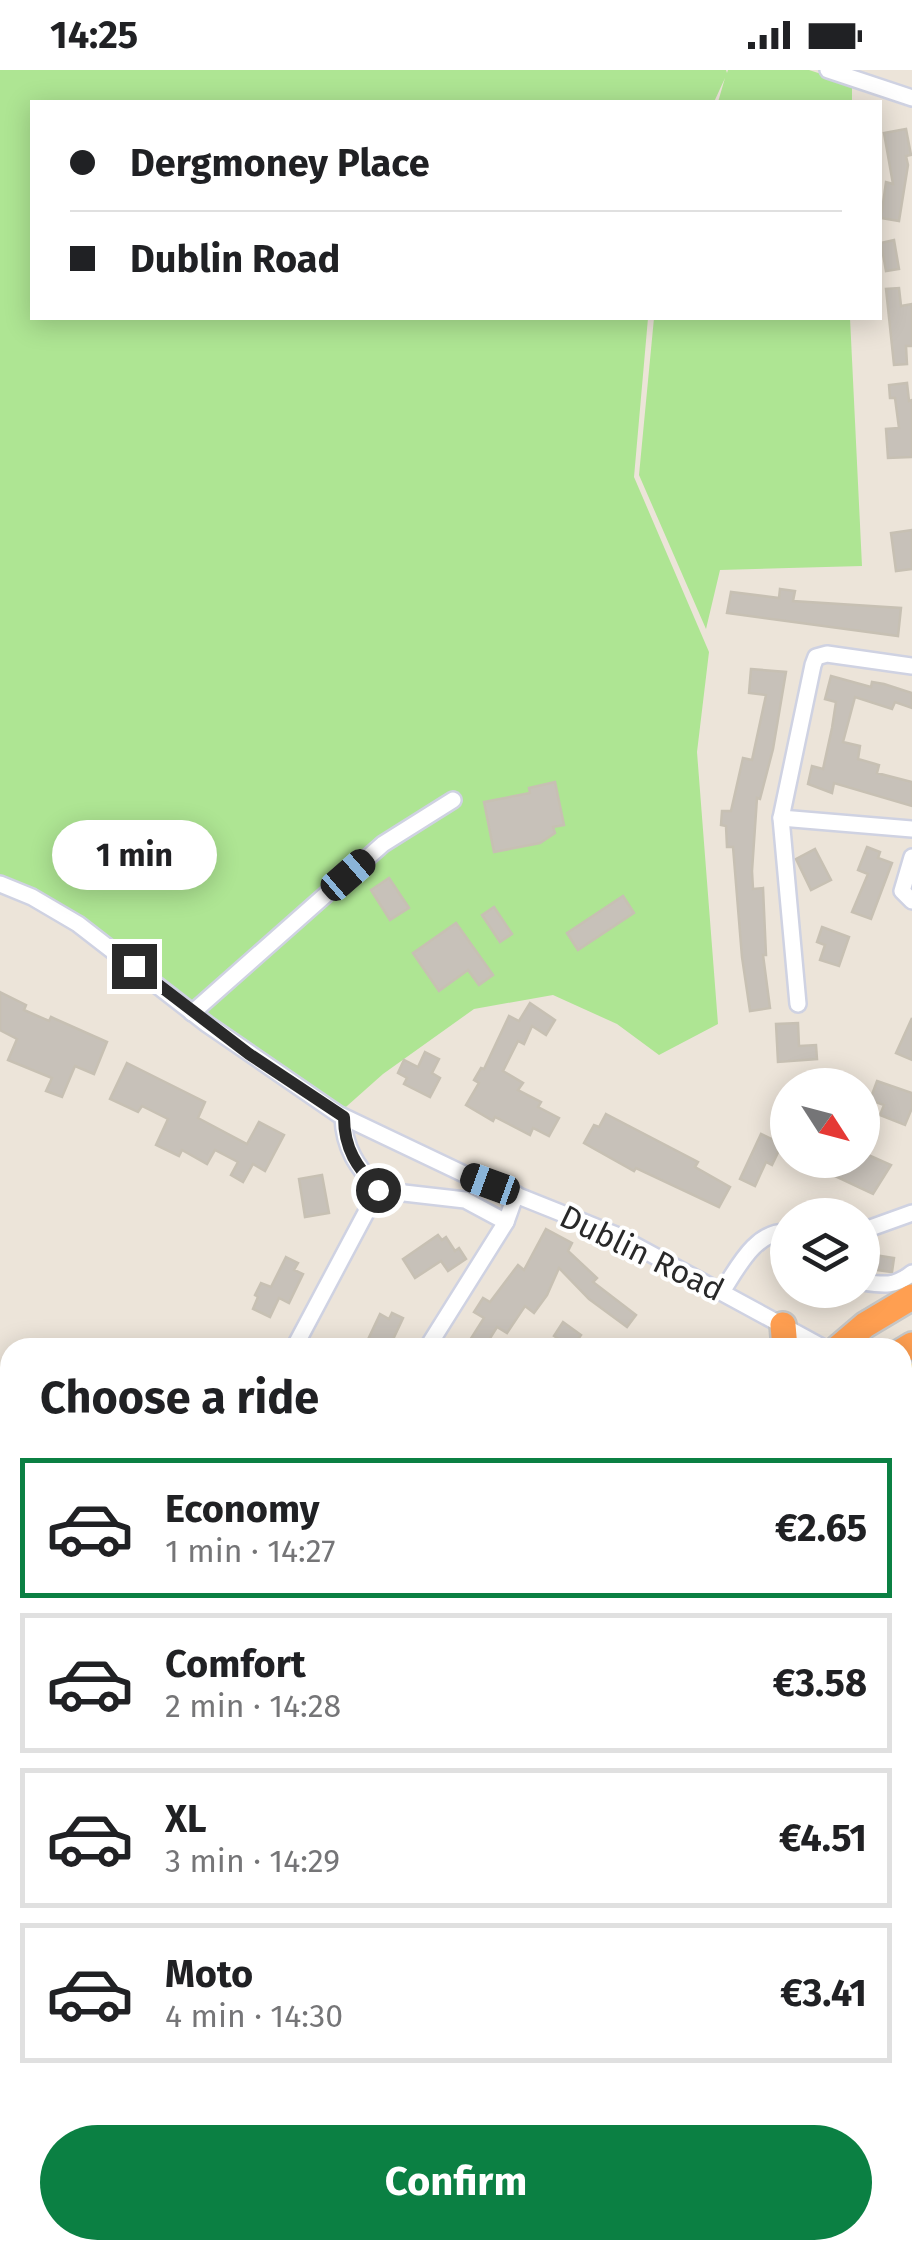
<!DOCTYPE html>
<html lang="en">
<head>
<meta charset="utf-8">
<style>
	:root { --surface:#fff; --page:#f6f6f6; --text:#202124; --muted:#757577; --line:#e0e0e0; --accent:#0b8043 }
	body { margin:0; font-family:"Fira Sans",sans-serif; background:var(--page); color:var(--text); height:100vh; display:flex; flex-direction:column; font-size:38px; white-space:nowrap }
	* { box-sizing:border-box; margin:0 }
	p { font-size:32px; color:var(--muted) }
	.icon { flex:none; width:55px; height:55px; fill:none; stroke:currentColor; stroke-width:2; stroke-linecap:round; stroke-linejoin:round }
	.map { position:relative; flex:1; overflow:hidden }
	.details { position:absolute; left:0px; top:1268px; width:912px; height:922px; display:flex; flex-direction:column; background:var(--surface); border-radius:30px 30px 0 0; box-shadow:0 5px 25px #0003 }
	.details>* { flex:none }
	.guide { position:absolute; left:30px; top:30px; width:852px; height:220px; border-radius:0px; box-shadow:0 5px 25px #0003; display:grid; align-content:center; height:220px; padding:0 40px; background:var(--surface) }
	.needle { width:65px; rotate:126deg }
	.tools { position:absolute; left:770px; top:998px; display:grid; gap:20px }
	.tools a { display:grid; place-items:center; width:110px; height:110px; border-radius:50%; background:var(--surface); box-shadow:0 5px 25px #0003; font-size:50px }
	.end { position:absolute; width:45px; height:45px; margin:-22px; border:12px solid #292929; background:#fff; box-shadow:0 0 0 5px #fff }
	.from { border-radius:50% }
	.bubble { position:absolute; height:70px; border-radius:35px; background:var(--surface); box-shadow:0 5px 25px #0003; font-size:32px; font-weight:700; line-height:70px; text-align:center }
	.car { position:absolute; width:30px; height:60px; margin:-30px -15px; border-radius:12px; box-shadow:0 0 8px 2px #0007; background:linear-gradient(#222 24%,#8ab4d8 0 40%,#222 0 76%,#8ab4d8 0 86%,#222 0) }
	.guide b { display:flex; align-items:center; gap:35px; height:95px; font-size:38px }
	.guide b+b { border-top:2px solid var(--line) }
	.guide i { width:25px; height:25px; background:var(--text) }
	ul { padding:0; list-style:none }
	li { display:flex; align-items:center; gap:30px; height:140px; margin:0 20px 15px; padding:0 20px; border:5px solid var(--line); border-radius:0px }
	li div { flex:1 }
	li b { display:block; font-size:38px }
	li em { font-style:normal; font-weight:700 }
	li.active { border-color:var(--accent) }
	li>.icon { width:90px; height:90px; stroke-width:1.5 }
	h2 { padding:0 40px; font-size:45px; line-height:120px }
	.primary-button { display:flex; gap:20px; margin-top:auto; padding:20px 40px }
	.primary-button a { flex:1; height:115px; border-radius:60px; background:var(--accent); color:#fff; font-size:40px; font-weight:700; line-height:115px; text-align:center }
	.status { display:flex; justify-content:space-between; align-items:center; height:70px; padding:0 50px; background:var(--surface); direction:ltr }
	.status svg { height:28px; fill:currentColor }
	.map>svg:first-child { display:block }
	.green { fill:#aee593 }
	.pitch { fill:#c3ed8f }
	.building { fill:#c7c1b9; stroke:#c7c0b3; stroke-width:2.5 }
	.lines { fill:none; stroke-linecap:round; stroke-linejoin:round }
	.minor-casing { stroke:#cfd2e2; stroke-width:20 }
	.major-casing { stroke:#c7c7c7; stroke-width:25 }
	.highway-casing { stroke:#c7c7c7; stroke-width:30 }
	.path { stroke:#c7c7c7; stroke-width:2.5; stroke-dasharray:8 5; stroke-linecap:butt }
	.minor { stroke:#fff; stroke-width:15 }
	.major { stroke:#f5d255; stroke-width:20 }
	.highway { stroke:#ff9f51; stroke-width:25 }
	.route { stroke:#292929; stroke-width:12 }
	.labels { text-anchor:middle; stroke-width:8; stroke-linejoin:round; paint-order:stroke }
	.street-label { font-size:32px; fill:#292929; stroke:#fff }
</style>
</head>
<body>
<div class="status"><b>14:25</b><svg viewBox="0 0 49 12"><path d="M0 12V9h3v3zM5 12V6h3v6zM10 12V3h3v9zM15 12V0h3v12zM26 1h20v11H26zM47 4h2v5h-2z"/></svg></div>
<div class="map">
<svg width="912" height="2188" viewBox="0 0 912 2188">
	<rect width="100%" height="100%" fill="#ece4d9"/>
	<g class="green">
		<path d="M0,0H726L727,3L728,0H809L852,14V32H718L725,8L714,32H32V248H648L634,407L709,582L697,682L718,954L659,985L617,954L553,925L474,939L383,1004L338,1044L134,896L0,814Z"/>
		<path d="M654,248H850L862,496L720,500L706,559L639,405Z"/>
	</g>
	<path class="pitch" d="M912,1921V2028L903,2022V1947Z"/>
	<g class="building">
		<path d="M906,59L911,85L906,86L908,95L899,151L881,148L886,112L893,114L884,63Z"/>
		<path d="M894,170L899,199L886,201L881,173Z"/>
		<path d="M899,218L901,236L912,234V276H906L907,294L894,295L886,219Z"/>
		<path d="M907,313L909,331L912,330V387L888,388L886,359L899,358L895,328H890L889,315Z"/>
		<path d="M912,460V499L896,501L891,463Z"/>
		<path d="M780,519L795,521L793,531L901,538L898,566L727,543L731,522L779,528Z"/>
		<path d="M751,599L786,602L773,679L760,729L757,728L752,801L753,819L763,818L766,885H763L770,938L750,941L742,887L733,777H727L726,756L721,755L722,741H731L743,688L752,690L766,625L749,623Z"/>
		<path d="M831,606L871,617L872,612L884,614L912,623V638L895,632L892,639L855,627L843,672L860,676L858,689L879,695L877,703L912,712V736L834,713L832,723L808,714L812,696L823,699L832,658L836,632L825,629Z"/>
		<path d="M555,712L564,755L553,757L555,763L540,773L494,782L484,732L530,723L529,718Z"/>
		<path d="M867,777L880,782L878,788L892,793L871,849L852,842L868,804L858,800Z"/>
		<path d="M815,779L831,810L811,820L796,789Z"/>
		<path d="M389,808L409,838L390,850L371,820Z"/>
		<path d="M623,826L634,843L578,880L567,863Z"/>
		<path d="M494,837L512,864L500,872L482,845Z"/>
		<path d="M456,853L493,905L479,915L468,900L439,921L413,883Z"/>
		<path d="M822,857L849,867L839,896L820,890L825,875L817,872Z"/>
		<path d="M0,922L26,935L24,940L49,951L51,947L107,972L94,1004L75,996L62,1027L46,1021L52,1008L8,990L17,969L0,960Z"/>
		<path d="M530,933L555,950L546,965L532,956L524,974L518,971L503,1001L523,1013L518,1020L541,1032L538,1037L559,1048L549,1066L533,1058L530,1065L495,1047L493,1051L466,1035L479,1013L474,1010L481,998L484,999L509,946L519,951Z"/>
		<path d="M912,948V990L896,983Z"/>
		<path d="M798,953L799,976L816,975L817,989L778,992L776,954Z"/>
		<path d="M425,982L439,989L432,1003L440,1008L430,1027L404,1014L407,1008L398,1003L404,990L418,997Z"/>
		<path d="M127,993L205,1032L198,1048L247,1074L259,1052L284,1065L265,1101L253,1094L243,1112L231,1105L238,1092L215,1080L207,1094L182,1080L179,1086L156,1075L168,1049L142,1036L138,1042L110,1029Z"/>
		<path d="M877,1011L912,1023V1038L905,1055L880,1045L884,1035L870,1030Z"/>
		<path d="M606,1044L698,1092L695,1097L730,1117L719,1137L636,1098L634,1101L584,1073L594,1055L599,1057Z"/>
		<path d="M761,1064L782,1074L772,1095L766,1092L755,1116L740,1109Z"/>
		<path d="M866,1084L891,1095L873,1124L801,1090H863Z"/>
		<path d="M322,1105L329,1143L305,1147L299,1109Z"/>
		<path d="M546,1159L572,1173L568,1181L597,1208L593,1212L636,1245L627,1257L589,1229L559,1198L547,1225L534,1243L525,1236L507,1263L497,1257L484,1278H465L484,1248L474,1242L483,1228L490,1232L518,1195L524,1200Z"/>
		<path d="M438,1165L442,1170L446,1167L455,1181L459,1178L466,1189L448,1201L441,1191L415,1208L403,1189Z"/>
		<path d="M862,1183L894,1188L892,1202L862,1198Z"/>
		<path d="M286,1187L298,1193L294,1200L303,1204L289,1233L279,1228L270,1247L253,1239L258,1227L255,1225L261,1213L271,1217Z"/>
		<path d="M392,1243L403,1248L389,1278H364L380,1244L389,1249Z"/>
		<path d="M563,1252L581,1265L572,1278L554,1266Z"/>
	</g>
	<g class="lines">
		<g class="minor-casing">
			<g id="minor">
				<path d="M828,0L912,28"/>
				<path d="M781,748L912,759"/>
				<path d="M912,787L902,821L912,831"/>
				<path d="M0,814L32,827L78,854L207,954L338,1044L466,1105L616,1165L824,1278"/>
				<path d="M798,934L781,748L813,595L816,587L827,584L912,596"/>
				<path d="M192,943L383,774L453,730"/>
				<path d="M378,1120L465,1130L506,1152"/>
				<path d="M862,1161L912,1143"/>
				<path d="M862,1212C883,1215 895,1217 912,1203"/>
				<path d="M723,1220C738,1197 756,1160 788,1162"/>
				<path d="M294,1278L378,1120C357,1096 344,1079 343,1047"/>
				<path d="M427,1278L506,1152L516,1124"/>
				<path d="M0,1620L10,1622"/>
				<path d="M902,1895L912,1870"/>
				<path d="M902,2045L905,2074L912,2082"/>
				<path d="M204,2188L208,2180"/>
				<path d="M356,2188L357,2180"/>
			</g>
		</g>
		<g class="major-casing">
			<path id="major" d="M902,1302L912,1304"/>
		</g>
		<g class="highway-casing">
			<g id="highway">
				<path d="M783,1255L785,1278"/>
				<path d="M838,1278L865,1255L912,1227"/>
				<path d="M902,1281L912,1275"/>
				<path d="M0,1540L10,1542"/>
				<path d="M902,2127L912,2134"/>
			</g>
		</g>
		<path class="path" d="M902,1941L912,1917"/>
		<use href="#minor" class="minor"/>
		<use href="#major" class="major"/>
		<use href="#highway" class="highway"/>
	</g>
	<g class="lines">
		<path class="route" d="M134,896L249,984L344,1047C344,1079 357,1097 378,1120"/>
	</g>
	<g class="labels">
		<g class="street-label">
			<text transform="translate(642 1183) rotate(26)" y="11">Dublin Road</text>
		</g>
	</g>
</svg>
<div class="tools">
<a><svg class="needle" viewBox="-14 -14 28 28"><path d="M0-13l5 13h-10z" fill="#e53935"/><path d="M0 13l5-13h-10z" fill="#757577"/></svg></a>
<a><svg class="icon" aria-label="layers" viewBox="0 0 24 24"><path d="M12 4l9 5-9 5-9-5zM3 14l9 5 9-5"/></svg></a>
</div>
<i class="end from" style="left:378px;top:1120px"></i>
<i class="end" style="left:134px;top:896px"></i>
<div class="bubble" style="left:52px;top:750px;width:165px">1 min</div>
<i class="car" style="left:348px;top:805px;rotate:49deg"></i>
<i class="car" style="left:490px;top:1114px;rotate:290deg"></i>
<div class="guide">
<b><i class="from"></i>Dergmoney Place</b>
<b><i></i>Dublin Road</b>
</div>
<section class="details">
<h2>Choose a ride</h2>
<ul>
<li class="active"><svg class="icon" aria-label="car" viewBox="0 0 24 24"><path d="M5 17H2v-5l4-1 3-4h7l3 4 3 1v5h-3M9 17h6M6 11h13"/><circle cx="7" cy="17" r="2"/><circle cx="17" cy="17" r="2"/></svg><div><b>Economy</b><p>1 min · 14:27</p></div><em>€2.65</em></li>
<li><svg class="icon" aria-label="car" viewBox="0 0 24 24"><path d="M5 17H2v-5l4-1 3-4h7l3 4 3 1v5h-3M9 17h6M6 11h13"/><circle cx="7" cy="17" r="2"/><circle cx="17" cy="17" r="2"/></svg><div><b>Comfort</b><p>2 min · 14:28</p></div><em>€3.58</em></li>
<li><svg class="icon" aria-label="car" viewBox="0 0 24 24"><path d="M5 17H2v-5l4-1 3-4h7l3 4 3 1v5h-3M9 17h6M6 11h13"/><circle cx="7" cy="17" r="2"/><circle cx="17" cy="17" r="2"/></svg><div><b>XL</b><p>3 min · 14:29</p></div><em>€4.51</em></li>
<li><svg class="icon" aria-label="car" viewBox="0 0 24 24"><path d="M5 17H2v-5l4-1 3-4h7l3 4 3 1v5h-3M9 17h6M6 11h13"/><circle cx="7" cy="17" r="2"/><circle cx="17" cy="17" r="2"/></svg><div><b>Moto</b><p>4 min · 14:30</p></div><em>€3.41</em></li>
</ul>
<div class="primary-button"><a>Confirm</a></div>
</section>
</div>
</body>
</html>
